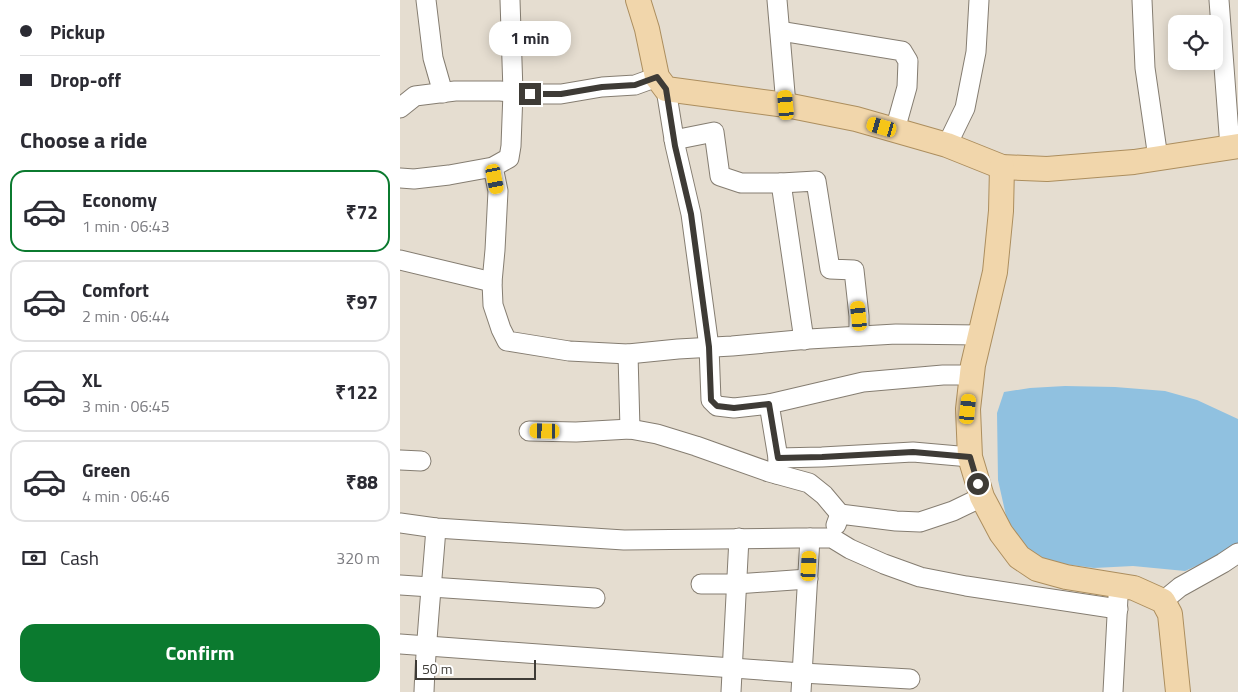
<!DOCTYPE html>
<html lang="en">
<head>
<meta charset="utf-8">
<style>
	:root { --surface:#fff; --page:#f7f7f7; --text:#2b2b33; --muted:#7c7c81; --line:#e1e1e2; --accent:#0b7a2f }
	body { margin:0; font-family:"Titillium Web",sans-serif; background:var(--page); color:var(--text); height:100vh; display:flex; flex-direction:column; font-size:19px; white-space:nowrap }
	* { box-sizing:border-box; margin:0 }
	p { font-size:16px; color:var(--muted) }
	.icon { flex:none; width:28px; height:28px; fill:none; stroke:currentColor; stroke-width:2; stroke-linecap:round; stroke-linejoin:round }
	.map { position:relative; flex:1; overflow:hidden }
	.side { display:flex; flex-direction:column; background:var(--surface); width:400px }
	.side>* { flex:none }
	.top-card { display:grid; align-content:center; height:110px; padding:0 20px; background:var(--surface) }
	.controls { position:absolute; left:768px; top:15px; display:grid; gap:10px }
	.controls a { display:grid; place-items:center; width:55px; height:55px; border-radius:10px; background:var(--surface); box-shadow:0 2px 12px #0003; font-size:25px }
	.scale { position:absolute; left:15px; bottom:12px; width:121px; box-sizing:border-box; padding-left:5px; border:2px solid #3e3b36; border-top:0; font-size:14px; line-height:18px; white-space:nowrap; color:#3e3b36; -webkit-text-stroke:4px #fff; paint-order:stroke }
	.end { position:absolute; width:22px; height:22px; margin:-11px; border:6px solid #3e3b36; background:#fff; box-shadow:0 0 0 2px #fff }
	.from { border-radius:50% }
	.bubble { position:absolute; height:35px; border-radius:15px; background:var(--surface); box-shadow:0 2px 12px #0003; font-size:16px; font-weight:700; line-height:35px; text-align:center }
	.car { position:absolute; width:15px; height:30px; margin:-15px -8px; border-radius:6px; box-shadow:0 0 4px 1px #0007; background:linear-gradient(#f5c518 24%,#345 0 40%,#f5c518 0 76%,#345 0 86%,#f5c518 0) }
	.top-card b { display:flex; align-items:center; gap:18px; height:48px; font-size:19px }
	.top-card b+b { border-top:1px solid var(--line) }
	.top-card i { width:12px; height:12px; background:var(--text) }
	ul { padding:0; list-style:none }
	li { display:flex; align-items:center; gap:15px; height:82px; margin:0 10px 8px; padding:0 10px; border:2px solid var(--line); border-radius:15px }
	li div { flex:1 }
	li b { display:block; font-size:19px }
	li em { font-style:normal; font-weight:700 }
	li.current { border-color:var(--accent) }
	li>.icon { width:45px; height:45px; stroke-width:1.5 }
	h2 { padding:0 20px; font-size:22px; line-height:60px }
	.pay { display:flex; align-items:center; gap:12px; height:55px; padding:0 20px; font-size:19px }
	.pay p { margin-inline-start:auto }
	.cta { display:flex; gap:10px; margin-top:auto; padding:10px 20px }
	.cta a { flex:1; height:58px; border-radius:15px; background:var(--accent); color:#fff; font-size:20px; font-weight:700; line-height:58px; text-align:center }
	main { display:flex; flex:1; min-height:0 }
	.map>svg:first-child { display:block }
	.water { fill:#90c1e0 }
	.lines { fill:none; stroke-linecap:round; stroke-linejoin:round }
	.minor-casing { stroke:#857d71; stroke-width:21 }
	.major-casing { stroke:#ac8e5e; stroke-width:26 }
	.minor { stroke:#fff; stroke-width:19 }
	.major { stroke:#f1d6ab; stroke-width:24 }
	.route { stroke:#3e3b36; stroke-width:6 }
</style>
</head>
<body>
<main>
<section class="side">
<div class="top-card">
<b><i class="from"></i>Pickup</b>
<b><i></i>Drop-off</b>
</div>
<h2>Choose a ride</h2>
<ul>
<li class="current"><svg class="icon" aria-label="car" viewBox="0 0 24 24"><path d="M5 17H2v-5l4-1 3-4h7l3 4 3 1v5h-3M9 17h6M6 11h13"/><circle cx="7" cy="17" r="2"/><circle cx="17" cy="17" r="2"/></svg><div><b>Economy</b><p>1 min · 06:43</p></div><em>₹72</em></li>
<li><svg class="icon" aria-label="car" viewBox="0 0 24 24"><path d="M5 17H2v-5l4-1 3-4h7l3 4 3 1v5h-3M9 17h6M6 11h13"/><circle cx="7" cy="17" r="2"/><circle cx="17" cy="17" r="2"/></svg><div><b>Comfort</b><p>2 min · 06:44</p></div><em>₹97</em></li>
<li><svg class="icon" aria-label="car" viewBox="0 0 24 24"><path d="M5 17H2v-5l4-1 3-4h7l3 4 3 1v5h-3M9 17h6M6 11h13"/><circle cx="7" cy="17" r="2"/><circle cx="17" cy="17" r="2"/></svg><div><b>XL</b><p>3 min · 06:45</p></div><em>₹122</em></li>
<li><svg class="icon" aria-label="car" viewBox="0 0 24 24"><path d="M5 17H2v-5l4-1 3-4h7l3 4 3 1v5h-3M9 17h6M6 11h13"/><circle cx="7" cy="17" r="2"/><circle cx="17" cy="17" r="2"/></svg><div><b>Green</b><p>4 min · 06:46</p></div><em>₹88</em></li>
</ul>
<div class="pay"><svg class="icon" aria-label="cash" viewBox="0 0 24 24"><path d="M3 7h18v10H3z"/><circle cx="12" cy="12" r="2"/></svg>Cash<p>320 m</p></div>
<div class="cta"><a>Confirm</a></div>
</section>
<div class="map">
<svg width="838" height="692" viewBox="0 0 838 692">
	<rect width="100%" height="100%" fill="#e5ddd0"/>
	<path class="water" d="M665,386L715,387L765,391L797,400L838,419V544L818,556L785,571L733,566L694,568L656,563L628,552L609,529L598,480L597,413L604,392L630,388Z"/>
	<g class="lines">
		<g class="minor-casing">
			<g id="minor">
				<path d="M26,0L33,58L43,93"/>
				<path d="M377,0L386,105"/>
				<path d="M742,0L745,68L758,158"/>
				<path d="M819,0L830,147"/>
				<path d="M380,31L502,51L508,61L507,87L495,130"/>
				<path d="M266,89L275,145L291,214L309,347L311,400L317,406L334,408L369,404"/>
				<path d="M0,108L15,96L55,91H100L130,94H161L202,87L235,85L257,77"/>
				<path d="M274,140L314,132L320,176L341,183H381L416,181L430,269L454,270L459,316V336"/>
				<path d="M547,145L565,108L576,52L579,0"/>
				<path d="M93,167L98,191L95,250L92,282L93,305L101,329L107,341L169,351L228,354L278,349L332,346L409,339L496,334L580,335"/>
				<path d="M0,178L14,179L49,175L93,167L109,158L111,146L113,92L110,0"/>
				<path d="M381,183L404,340"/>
				<path d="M0,260L92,282"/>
				<path d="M228,354L230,429"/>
				<path d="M129,431L176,432L230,429L257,434L296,446L369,472L409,483L424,495L440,514"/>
				<path d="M378,458L422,457L513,452L570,457"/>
				<path d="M0,460L21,461"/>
				<path d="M377,474L378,458L369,404L463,382L543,375H572"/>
				<path d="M0,523L36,528L224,540L397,538H432L450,549L484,564L520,577L566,586L718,609"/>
				<path d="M436,525L440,514L496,521L520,522L553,511L582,497"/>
				<path d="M301,584H336L408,579"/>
				<path d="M0,585L195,598"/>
				<path d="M763,601L780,587L823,563L838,553"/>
				<path d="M0,644L402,673L510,679"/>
				<path d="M24,692C26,637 32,583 36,528"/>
				<path d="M331,692L339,538"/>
				<path d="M401,692L410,538"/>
				<path d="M713,692L718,597"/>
			</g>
		</g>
		<g class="major-casing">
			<g id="major">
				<path d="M238,0L247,29L257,77L266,89L386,105L456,119L547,145L602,167L647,169L734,162L838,146"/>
				<path d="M602,167L601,211L595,272L573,365L568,409L570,457L582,497L601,533L619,557L637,569L666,577L734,588L763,601L770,614L778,692"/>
			</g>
		</g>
		<use href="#minor" class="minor"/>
		<use href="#major" class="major"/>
	</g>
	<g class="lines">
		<path class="route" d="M130,94H161L202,87L235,85L257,77L266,89L275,146L291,214L309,347L311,400L317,406L334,408L369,404L378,458L422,457L513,452L570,457L578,484"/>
	</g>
</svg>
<div class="controls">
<a><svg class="icon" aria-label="locate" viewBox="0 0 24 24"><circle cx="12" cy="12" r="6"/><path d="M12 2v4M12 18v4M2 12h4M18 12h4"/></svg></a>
</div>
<div class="scale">50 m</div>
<i class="end from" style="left:578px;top:484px"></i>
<i class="end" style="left:130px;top:94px"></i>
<div class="bubble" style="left:89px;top:21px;width:82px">1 min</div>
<i class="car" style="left:386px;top:105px;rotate:355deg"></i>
<i class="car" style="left:482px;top:127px;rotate:286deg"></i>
<i class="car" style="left:95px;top:179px;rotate:169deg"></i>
<i class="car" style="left:459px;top:316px;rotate:354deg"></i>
<i class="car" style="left:568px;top:409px;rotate:6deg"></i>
<i class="car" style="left:145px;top:431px;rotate:271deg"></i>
<i class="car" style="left:409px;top:566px;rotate:3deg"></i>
</div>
</main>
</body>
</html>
